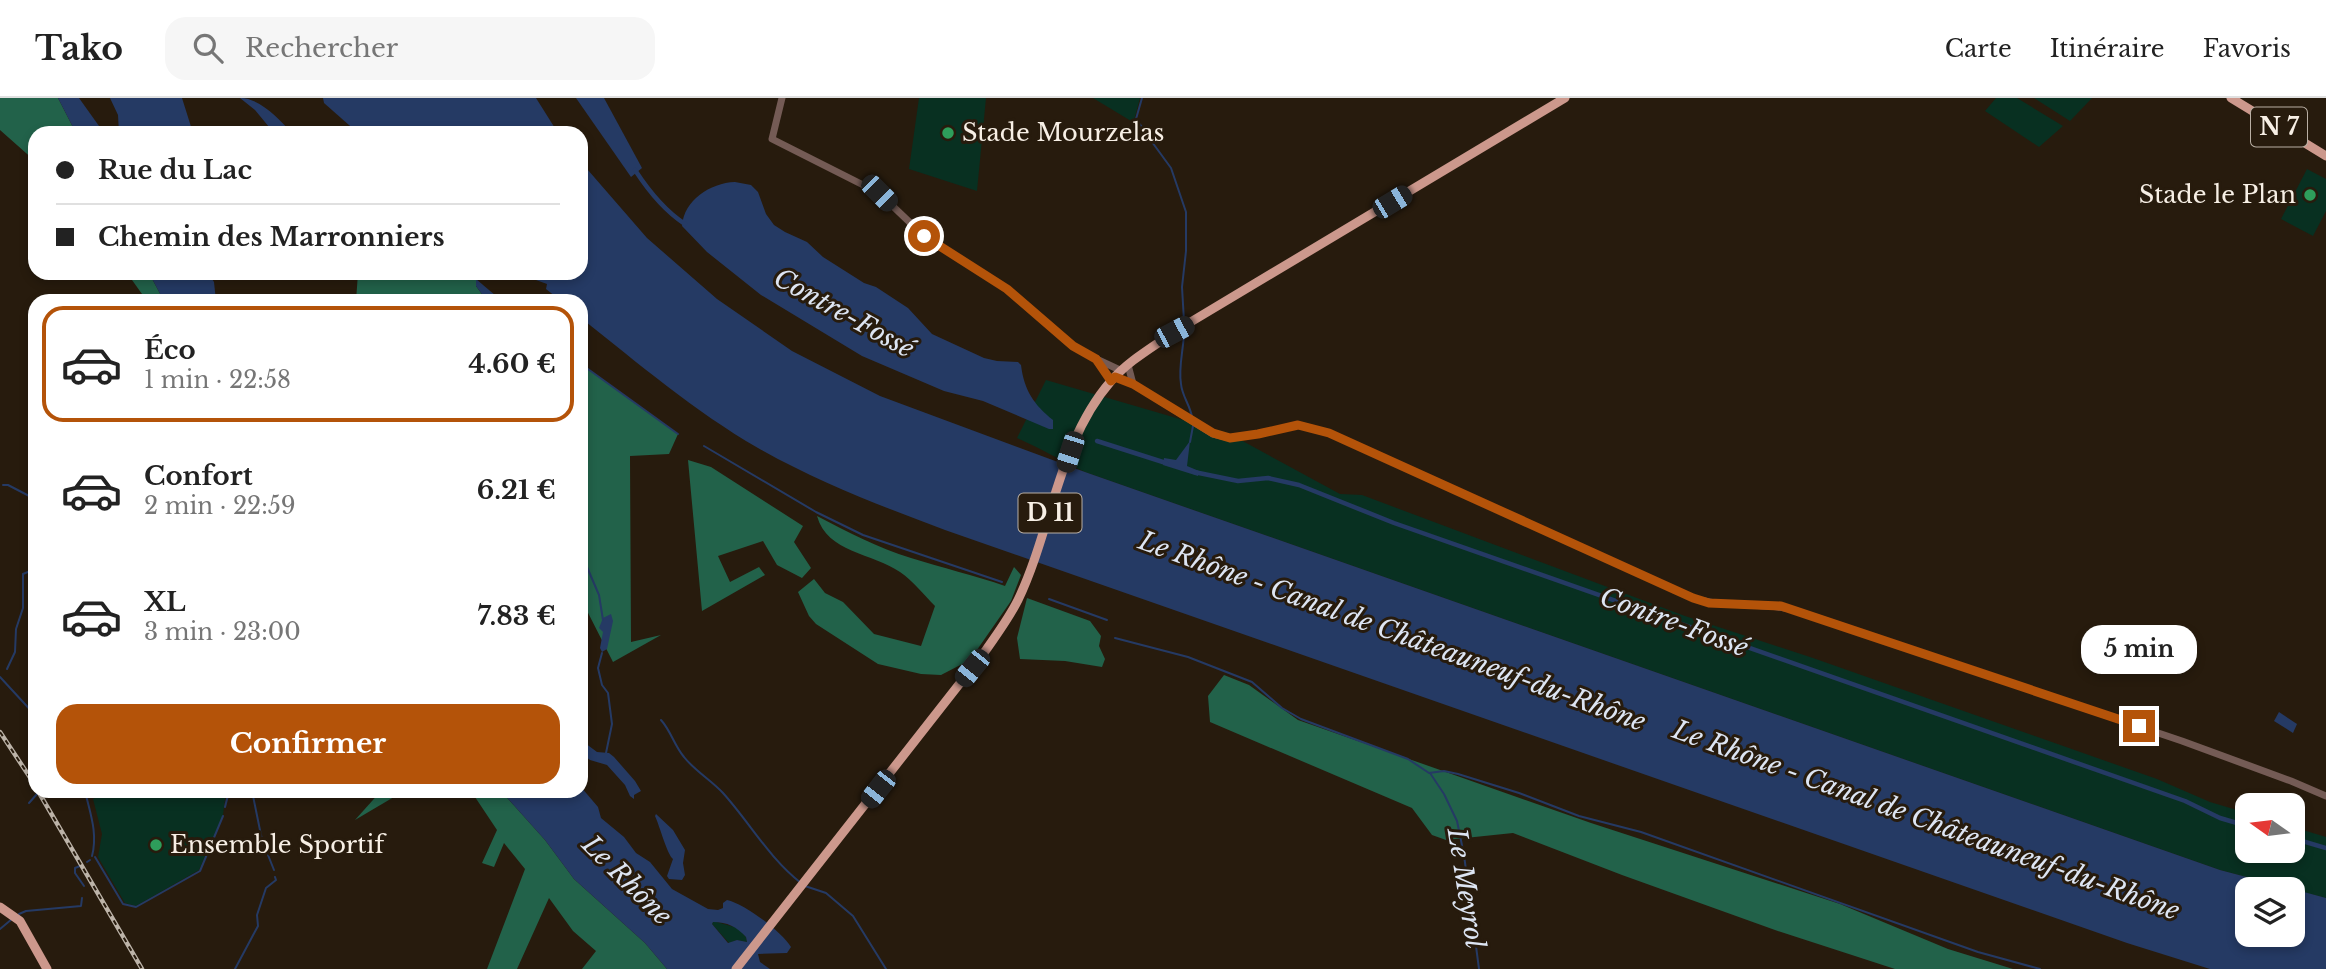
<!DOCTYPE html>
<html lang="fr">
<head>
<meta charset="utf-8">
<style>
	:root { --surface:#fff; --page:#f6f6f6; --text:#222; --muted:#767676; --line:#e0e0e0; --accent:#b45309 }
	body { margin:0; font-family:"Libre Baskerville",serif; background:var(--page); color:var(--text); height:100vh; display:flex; flex-direction:column; font-size:26px; white-space:nowrap }
	* { box-sizing:border-box; margin:0 }
	p { font-size:23px; color:var(--muted) }
	.icon { flex:none; width:38px; height:38px; fill:none; stroke:currentColor; stroke-width:2; stroke-linecap:round; stroke-linejoin:round }
	.map { position:relative; flex:1; overflow:hidden }
	.drawer { position:absolute; left:28px; top:196px; width:560px; height:504px; display:flex; flex-direction:column; background:var(--surface); border-radius:21px; box-shadow:0 4px 10px #0003 }
	.drawer>* { flex:none }
	.banner { position:absolute; left:28px; top:28px; width:560px; height:154px; border-radius:21px; box-shadow:0 4px 10px #0003; display:grid; align-content:center; height:154px; padding:0 28px; background:var(--surface) }
	.needle { width:46px; rotate:284deg }
	.tools { position:absolute; left:2235px; top:695px; display:grid; gap:14px }
	.tools a { display:grid; place-items:center; width:70px; height:70px; border-radius:14px; background:var(--surface); box-shadow:0 4px 10px #0003; font-size:35px }
	.end { position:absolute; width:32px; height:32px; margin:-16px; border:9px solid #b45309; background:#fff; box-shadow:0 0 0 4px #fff }
	.from { border-radius:50% }
	.bubble { position:absolute; height:49px; border-radius:21px; background:var(--surface); box-shadow:0 4px 10px #0003; font-size:23px; font-weight:800; line-height:49px; text-align:center }
	.car { position:absolute; width:21px; height:42px; margin:-21px -10px; border-radius:9px; box-shadow:0 0 5px 2px #0007; background:linear-gradient(#222 24%,#8ab4d8 0 40%,#222 0 76%,#8ab4d8 0 86%,#222 0) }
	.banner b { display:flex; align-items:center; gap:24px; height:66px; font-size:26px }
	.banner b+b { border-top:2px solid var(--line) }
	.banner i { width:18px; height:18px; background:var(--text) }
	ul { padding:12px 0 0; list-style:none }
	li { display:flex; align-items:center; gap:21px; height:116px; margin:0 14px 10px; padding:0 14px; border:4px solid transparent; border-radius:21px }
	li div { flex:1 }
	li b { display:block; font-size:26px }
	li em { font-style:normal; font-weight:800 }
	li.selected { border-color:var(--accent) }
	li>.icon { width:63px; height:63px; stroke-width:1.5 }
	.button { display:flex; gap:14px; margin-top:auto; padding:14px 28px }
	.button a { flex:1; height:80px; border-radius:21px; background:var(--accent); color:#fff; font-size:28px; font-weight:800; line-height:80px; text-align:center }
	header { display:flex; align-items:center; gap:42px; box-sizing:border-box; height:98px; padding:0 35px; background:var(--surface); border-bottom:2px solid var(--line) }
	header strong { font-size:33px }
	nav { display:flex; gap:38px; margin-inline-start:auto; font-size:24px }
	.search { width:490px; height:63px; background:var(--page); display:flex; align-items:center; gap:18px; box-sizing:border-box; padding:0 24px; border-radius:21px; color:var(--muted); font-size:26px }
	.map>svg:first-child { display:block }
	.green { fill:#083021 }
	.forest { fill:#22624a }
	.water { fill:#253a64; fill-rule:evenodd }
	.lines { fill:none; stroke-linecap:round; stroke-linejoin:round }
	.stream { stroke:#253a64; stroke-width:2 }
	.canal { stroke:#253a64; stroke-width:4.5 }
	.minor { stroke:#745b55; stroke-width:7 }
	.major { stroke:#cc988c; stroke-width:9 }
	.rail-casing { stroke:#bcb3a8; stroke-width:4.5 }
	.rail { stroke:#271b0d; stroke-width:2; stroke-dasharray:5; stroke-linecap:butt }
	.route { stroke:#b45309; stroke-width:9 }
	.leisure-dot { fill:#2e9e5b; stroke:#271b0d; stroke-width:2.5 }
	.labels { text-anchor:middle; stroke-width:6; stroke-linejoin:round; paint-order:stroke }
	.shield { fill:#271b0d; stroke:#b9afa4; stroke-width:2 }
	.shield-label { font-size:23px; font-weight:bold; fill:#f7efe5 }
	.poi-label { font-size:24px; fill:#f7efe5; stroke:#271b0d; text-anchor:start }
	.water-label { font-size:26px; font-style:italic; fill:#dde5f3; stroke:#271b0d }
</style>
</head>
<body>
<header>
<strong>Tako</strong>
<div class="search"><svg class="icon" aria-label="search" viewBox="0 0 24 24"><circle cx="10" cy="10" r="6"/><path d="M15 15l6 6"/></svg>Rechercher</div>
<nav><a>Carte</a><a>Itinéraire</a><a>Favoris</a></nav>
</header>
<div class="map">
<svg width="2326" height="871" viewBox="0 0 2326 871">
	<rect width="100%" height="100%" fill="#271b0d"/>
	<g class="green">
		<path d="M919,0H986L977,93L909,71Z"/>
		<path d="M1093,0H1140L1134,22L1136,26Z"/>
		<path d="M1996,0H2017L2063,28L2039,49L1985,13Z"/>
		<path d="M2034,0H2092L2070,23Z"/>
		<path d="M2307,71L2326,81V113L2313,138L2281,121Z"/>
		<path d="M1046,282L1228,335L1340,396L1362,397L1685,518L1813,560L2157,681L2210,704L2247,715V752H2292L2293,729L2326,739V800L2220,772L1085,374C1062,363 1040,350 1017,340Z"/>
		<path d="M109,693H226L223,717L199,772L136,808L125,805L98,759L102,736L93,701Z"/>
		<path d="M713,823L738,830L746,839L747,844L737,842L729,845L712,826Z"/>
	</g>
	<g class="forest">
		<path d="M0,0H58L76,35H35V63L0,32Z"/>
		<path d="M127,175H149L164,203H147Z"/>
		<path d="M358,175H466L476,181V188L487,203H356Z"/>
		<path d="M581,266L678,336L669,356L630,358L631,544L661,537L613,564L581,501Z"/>
		<path d="M688,362L711,369L803,428L794,444L811,470L802,480L777,467L763,443L718,458L730,484L759,469L765,477L702,513Z"/>
		<path d="M817,418C848,434 878,450 911,460C942,470 974,477 1005,488L1014,469L1021,477L1011,503L970,562L941,577L921,576L878,566L816,526L809,518L798,494L814,481L825,495L843,504L874,536L921,548L935,508C924,497 913,483 900,474C873,455 827,455 817,418Z"/>
		<path d="M1027,500L1090,523L1101,538L1099,548L1105,561L1102,569L1065,563L1020,561L1017,540Z"/>
		<path d="M1224,577L1249,587L1298,622L1591,725L1840,806L1948,851L2013,871H1895L1775,832L1622,777L1513,735L1446,742L1432,737L1412,710L1210,624L1208,598Z"/>
		<path d="M381,693H404L355,722Z"/>
		<path d="M471,693H501L545,742L574,781L645,845L667,871H582L596,853L573,833L549,800L517,871H487L525,771L504,745L494,769L482,765L497,732Z"/>
	</g>
	<g class="water">
		<path d="M58,0H79L104,35H76Z"/>
		<path d="M110,0H182L193,35H119L118,17Z"/>
		<path d="M240,0C260,0 279,21 292,35H274L255,12Z"/>
		<path d="M323,0H536L558,35H358L324,5Z"/>
		<path d="M576,0H604L642,70L631,79Z"/>
		<path d="M581,64L647,140L717,201L792,253L880,298L1085,374L2220,772L2292,791H2247V836H2292L2293,791L2326,800V871H2210L2127,845L945,432C881,408 818,384 758,350C694,313 638,265 581,220V203H561L546,191L547,186L536,182L527,175H581Z"/>
		<path d="M735,84L751,87L758,94L766,116L774,127L785,134L807,144L823,159L864,185L876,189L908,210L932,236L984,260L997,263L1018,264L1021,267C1024,292 1034,307 1053,322V331H1049L983,303L944,293L862,258L761,197L707,154L682,128C684,102 710,85 735,84Z"/>
		<path d="M149,175H208L214,184L216,203H164Z"/>
		<path d="M476,181L502,203H487L476,188Z"/>
		<path d="M1190,343L1187,368L1199,373L1198,378L1163,367L1164,360L1176,362Z"/>
		<path d="M611,516L613,523L607,551L602,554L600,550L603,534L599,530L603,520Z"/>
		<path d="M2279,614L2297,626L2293,635L2274,623Z"/>
		<path d="M581,642L597,654L609,655L614,659L635,683L641,693L634,697V701L630,698L625,687L607,667L590,662L581,655Z"/>
		<path d="M581,689L598,709L601,720L624,739L636,755L650,764L672,791L708,811L718,812L723,810V805L727,802C745,806 782,834 791,849L787,855L758,856L760,864L770,871H667L645,845L574,781L545,742L501,693H581ZM713,824C727,824 737,829 746,839L747,844L737,842L728,845L712,826Z"/>
		<path d="M656,716L673,732L685,752L683,765L685,777L682,782L669,781L667,778L673,761C667,756 660,729 655,718Z"/>
	</g>
	<g class="lines">
		<g class="stream">
			<path d="M1142,0L1136,21L1142,29"/>
			<path d="M1152,44L1171,70L1186,114V153L1182,189L1184,223"/>
			<path d="M1184,233C1184,250 1178,269 1181,286C1182,298 1190,307 1192,319"/>
			<path d="M581,266L678,336"/>
			<path d="M1190,344L1193,328"/>
			<path d="M704,348L816,414L863,437L1002,484"/>
			<path d="M3,387H8L35,401"/>
			<path d="M581,455L599,497L603,522"/>
			<path d="M1049,501L1107,522"/>
			<path d="M1115,540L1188,559L1252,584L1282,610L1301,621L1408,661L1429,675L1444,673L1458,676L1519,695L1579,718L1641,734L1978,854L2040,871"/>
			<path d="M602,555L598,570L602,587L608,595L612,626L606,655"/>
			<path d="M7,571L15,554L16,531L23,510V476L35,471"/>
			<path d="M0,579L35,617"/>
			<path d="M661,622C671,633 674,647 684,659C695,673 711,682 723,695C750,725 769,760 801,785"/>
			<path d="M1430,675L1444,696L1457,723L1464,757L1479,871"/>
			<path d="M76,693L84,696"/>
			<path d="M85,693C90,715 98,735 92,758"/>
			<path d="M252,693L262,742L274,772"/>
			<path d="M29,705L37,696"/>
			<path d="M225,709L229,693"/>
			<path d="M95,759L123,806L136,809L200,773L223,718"/>
			<path d="M87,764L90,762"/>
			<path d="M80,768L75,770V775L84,788"/>
			<path d="M805,788L826,795L853,818L886,871"/>
			<path d="M19,816L26,813L81,808L82,800"/>
			<path d="M0,831L12,821"/>
			<path d="M235,871L258,828L257,817L266,790L276,782L275,779"/>
		</g>
		<g class="canal">
			<path d="M635,72C648,92 665,113 685,126"/>
			<path d="M1097,343L1166,365"/>
			<path d="M1194,374L1238,383L1268,380L1299,387L1394,425L2185,703L2220,720L2247,728"/>
			<path d="M2292,740L2326,750"/>
		</g>
		<g class="minor">
			<path d="M782,0L772,41L879,95L924,138L1007,191L1073,248L1092,259L1122,273"/>
			<path d="M1097,261L1111,283"/>
			<path d="M1128,267L1133,286"/>
			<path d="M1115,279L1133,286L1213,336L1230,340L1258,336L1298,327L1329,335L1693,500C1727,511 1763,503 1797,513L2182,643L2291,683L2326,698"/>
		</g>
		<g class="major">
			<path d="M2231,0L2326,58"/>
			<path d="M0,809L20,823L47,871"/>
			<path d="M736,871L986,552C997,536 1009,520 1018,502C1052,431 1058,344 1111,283C1128,263 1153,249 1174,234L1565,0"/>
		</g>
		<g class="rail-casing">
			<g id="rail">
				<path d="M0,634L35,687"/>
				<path d="M38,693L142,871"/>
			</g>
		</g>
		<use href="#rail" class="rail"/>
	</g>
	<g class="lines">
		<path class="route" d="M924,138L1007,191L1073,248L1096,261L1111,283L1115,279L1133,286L1213,335L1230,340L1258,336L1298,327L1329,335L1693,500L1709,505L1781,508L2139,628"/>
	</g>
	<g class="leisure-dot">
		<circle cx="948" cy="35" r="7"/>
		<circle cx="2310" cy="97" r="7"/>
		<circle cx="156" cy="747" r="7"/>
	</g>
	<g class="labels">
		<g class="shield">
			<rect x="2251" y="9.5" width="56" height="39" rx="5"/>
			<rect x="1018.5" y="395.5" width="63" height="39" rx="5"/>
		</g>
		<g class="shield-label">
			<text x="2279" y="37">N 7</text>
			<text x="1050" y="423">D 11</text>
		</g>
		<g class="poi-label">
			<text x="962" y="43">Stade Mourzelas</text>
			<text x="2296" y="105" text-anchor="end">Stade le Plan</text>
			<text x="170" y="755">Ensemble Sportif</text>
		</g>
		<g class="water-label">
			<text transform="translate(844 215) rotate(29)" y="9">Contre-Fossé</text>
			<text transform="translate(1674 524) rotate(20)" y="9">Contre-Fossé</text>
			<text transform="translate(1392 533) rotate(20)" y="9">Le Rhône - Canal de Châteauneuf-du-Rhône</text>
			<text transform="translate(1926 722) rotate(20)" y="9">Le Rhône - Canal de Châteauneuf-du-Rhône</text>
			<text transform="translate(627 782) rotate(45)" y="9">Le Rhône</text>
			<text transform="translate(1466 790) rotate(81)" y="9">Le Meyrol</text>
		</g>
	</g>
</svg>
<div class="tools">
<a><svg class="needle" viewBox="-14 -14 28 28"><path d="M0-13l5 13h-10z" fill="#e53935"/><path d="M0 13l5-13h-10z" fill="#767676"/></svg></a>
<a><svg class="icon" aria-label="layers" viewBox="0 0 24 24"><path d="M12 4l9 5-9 5-9-5zM3 14l9 5 9-5"/></svg></a>
</div>
<i class="end from" style="left:924px;top:138px"></i>
<i class="end" style="left:2139px;top:628px"></i>
<div class="bubble" style="left:2081px;top:527px;width:116px">5 min</div>
<i class="car" style="left:879px;top:95px;rotate:135deg"></i>
<i class="car" style="left:1392px;top:104px;rotate:59deg"></i>
<i class="car" style="left:1174px;top:234px;rotate:62deg"></i>
<i class="car" style="left:1070px;top:354px;rotate:198deg"></i>
<i class="car" style="left:972px;top:570px;rotate:219deg"></i>
<i class="car" style="left:878px;top:691px;rotate:218deg"></i>
<div class="banner">
<b><i class="from"></i>Rue du Lac</b>
<b><i></i>Chemin des Marronniers</b>
</div>
<section class="drawer">
<ul>
<li class="selected"><svg class="icon" aria-label="car" viewBox="0 0 24 24"><path d="M5 17H2v-5l4-1 3-4h7l3 4 3 1v5h-3M9 17h6M6 11h13"/><circle cx="7" cy="17" r="2"/><circle cx="17" cy="17" r="2"/></svg><div><b>Éco</b><p>1 min · 22:58</p></div><em>4.60 €</em></li>
<li><svg class="icon" aria-label="car" viewBox="0 0 24 24"><path d="M5 17H2v-5l4-1 3-4h7l3 4 3 1v5h-3M9 17h6M6 11h13"/><circle cx="7" cy="17" r="2"/><circle cx="17" cy="17" r="2"/></svg><div><b>Confort</b><p>2 min · 22:59</p></div><em>6.21 €</em></li>
<li><svg class="icon" aria-label="car" viewBox="0 0 24 24"><path d="M5 17H2v-5l4-1 3-4h7l3 4 3 1v5h-3M9 17h6M6 11h13"/><circle cx="7" cy="17" r="2"/><circle cx="17" cy="17" r="2"/></svg><div><b>XL</b><p>3 min · 23:00</p></div><em>7.83 €</em></li>
</ul>
<div class="button"><a>Confirmer</a></div>
</section>
</div>
</body>
</html>
